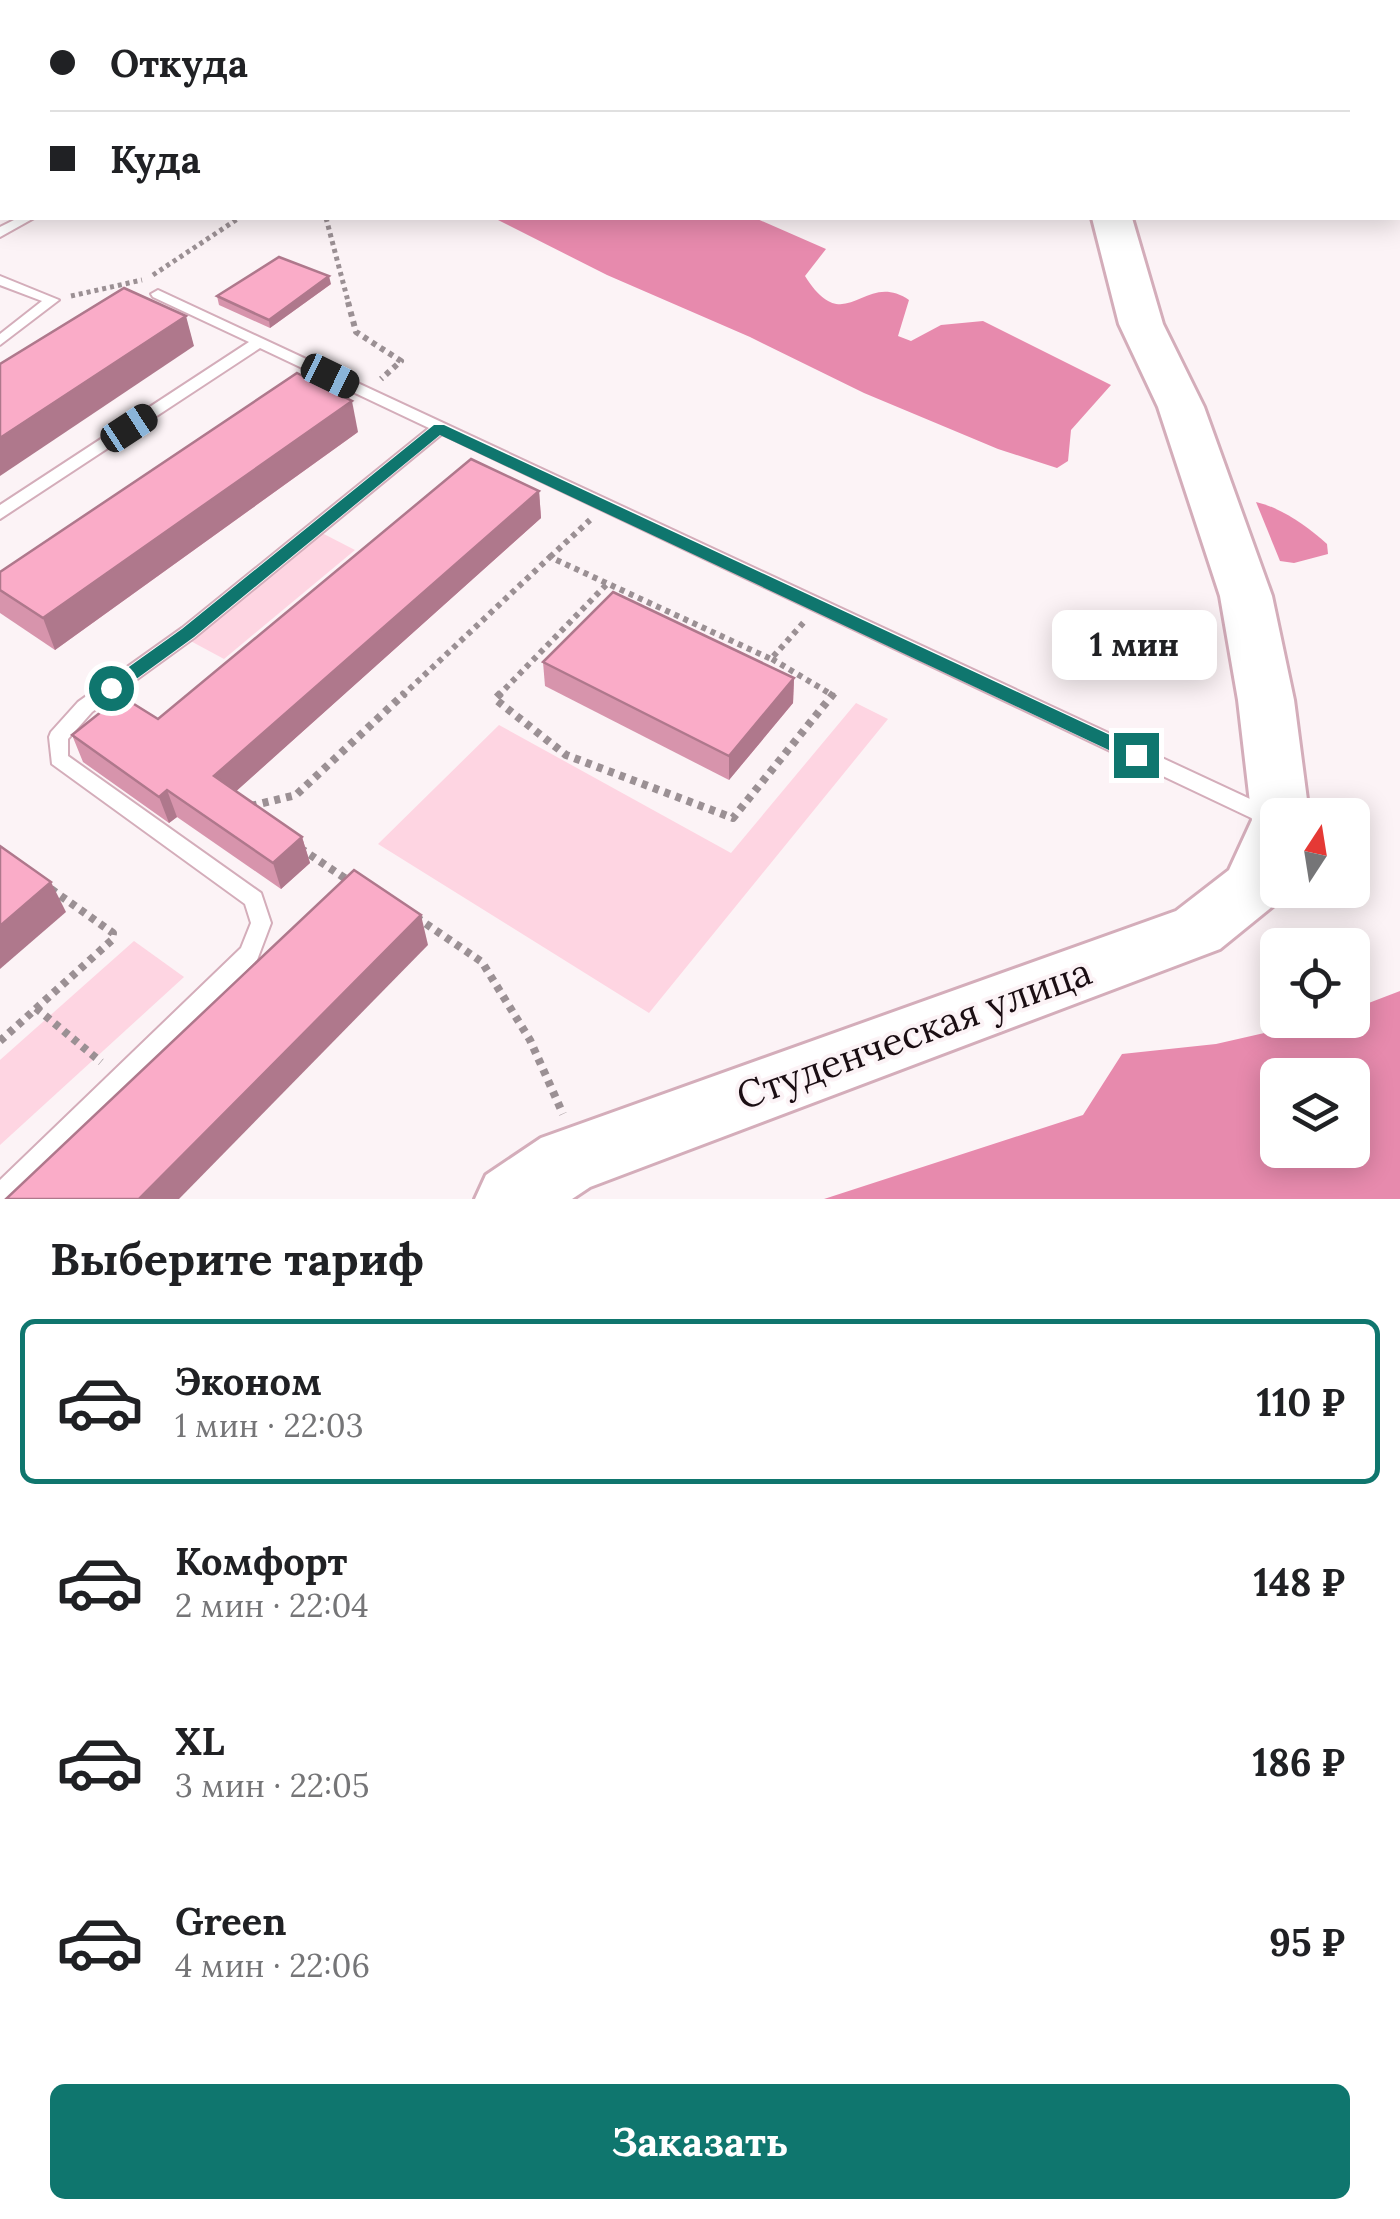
<!DOCTYPE html>
<html lang="ru">
<head>
<meta charset="utf-8">
<style>
	:root { --surface:#fff; --page:#f2f2f2; --text:#202124; --muted:#757577; --line:#e0e0e0; --accent:#0f766e }
	body { margin:0; font-family:Lora,serif; background:var(--page); color:var(--text); height:100vh; display:flex; flex-direction:column; font-size:38px; white-space:nowrap }
	* { box-sizing:border-box; margin:0 }
	p { font-size:32px; color:var(--muted) }
	.icon { flex:none; width:55px; height:55px; fill:none; stroke:currentColor; stroke-width:2; stroke-linecap:round; stroke-linejoin:round }
	.map { position:relative; height:1199px; overflow:hidden }
	.side { display:flex; flex-direction:column; background:var(--surface); flex:1 }
	.side>* { flex:none }
	.hud { position:absolute; left:0px; top:0px; width:1400px; height:220px; box-shadow:0 5px 25px #0003; display:grid; align-content:center; height:220px; padding:0 50px; background:var(--surface) }
	.needle { width:65px; rotate:12deg }
	.fabs { position:absolute; left:1260px; top:798px; display:grid; gap:20px }
	.fabs a { display:grid; place-items:center; width:110px; height:110px; border-radius:15px; background:var(--surface); box-shadow:0 5px 25px #0003; font-size:50px }
	.end { position:absolute; width:45px; height:45px; margin:-22px; border:12px solid #0f766e; background:#fff; box-shadow:0 0 0 5px #fff }
	.from { border-radius:50% }
	.bubble { position:absolute; height:70px; border-radius:15px; background:var(--surface); box-shadow:0 5px 25px #0003; font-size:32px; font-weight:800; line-height:70px; text-align:center }
	.car { position:absolute; width:30px; height:60px; margin:-30px -15px; border-radius:12px; box-shadow:0 0 8px 2px #0007; background:linear-gradient(#222 24%,#8ab4d8 0 40%,#222 0 76%,#8ab4d8 0 86%,#222 0) }
	.hud b { display:flex; align-items:center; gap:35px; height:95px; font-size:38px }
	.hud b+b { border-top:2px solid var(--line) }
	.hud i { width:25px; height:25px; background:var(--text) }
	ul { padding:0; list-style:none }
	li { display:flex; align-items:center; gap:30px; height:165px; margin:0 20px 15px; padding:0 30px; border:5px solid transparent; border-radius:15px }
	li div { flex:1 }
	li b { display:block; font-size:38px }
	li em { font-style:normal; font-weight:800 }
	li.selected { border-color:var(--accent) }
	li>.icon { width:90px; height:90px; stroke-width:1.5 }
	h2 { padding:0 50px; font-size:45px; line-height:120px }
	.button { display:flex; gap:20px; margin-top:auto; padding:20px 50px }
	.button a { flex:1; height:115px; border-radius:15px; background:var(--accent); color:#fff; font-size:40px; font-weight:800; line-height:115px; text-align:center }
	.map>svg:first-child { display:block }
	.green { fill:#fed5e2 }
	.water { fill:#e78aad; fill-rule:evenodd }
	.lines { fill:none; stroke-linecap:round; stroke-linejoin:round }
	.lane-casing { stroke:#d4adba; stroke-width:4 }
	.street-casing { stroke:#d4adba; stroke-width:4 }
	.secondary-casing { stroke:#d4adba; stroke-width:6 }
	.path-far2 { stroke:#9b9094; stroke-width:5; stroke-dasharray:4 4; stroke-linecap:butt }
	.path-far1 { stroke:#9b9094; stroke-width:6; stroke-dasharray:5 5; stroke-linecap:butt }
	.path { stroke:#9b9094; stroke-width:8; stroke-dasharray:6 6; stroke-linecap:butt }
	.lane { fill:#fff; fill-rule:evenodd }
	.street { fill:#fff; fill-rule:evenodd }
	.secondary { fill:#fff; fill-rule:evenodd }
	.wall { fill:#d794ac }
	.shaded-wall { fill:#af788c }
	.building { fill:#faacc8; stroke:#af788c; stroke-width:2.5 }
	.route { fill:#0f766e }
	.labels { text-anchor:middle; stroke-width:8; stroke-linejoin:round; paint-order:stroke }
	.near-street-label { font-size:38px; fill:#1b0e13; stroke:#fcf3f6 }
</style>
</head>
<body>
<div class="map">
<svg width="1400" height="1199" viewBox="0 0 1400 1199">
	<rect width="100%" height="100%" fill="#fcf3f6"/>
	<g class="green">
		<path d="M318,531L355,550L224,659L185,638Z"/>
		<path d="M856,703L888,719L649,1013L378,844L499,725L731,853Z"/>
		<path d="M134,941L184,977L0,1145V1060Z"/>
	</g>
	<g class="water">
		<path d="M494,218H755L826,249L805,276C846,341 863,269 909,300L898,336L911,341L941,325L983,321L1111,385L1071,430L1068,461L1057,468L998,449L864,393L750,337L607,275Z"/>
		<path d="M1256,502C1282,508 1307,526 1327,544L1328,554L1294,563L1280,561Z"/>
		<path d="M1400,991V1199H824L1083,1115L1122,1054L1216,1044L1322,1020H1352L1353,1009ZM1278,1075H1352V1150H1278Z"/>
	</g>
	<g class="lines">
		<g class="lane-casing">
			<g id="lane">
				<path d="M1104,0H1119L1121,2H1106Z"/>
				<path d="M18,218H34L0,237V227Z"/>
				<path d="M0,276L59,300L0,345V334L42,301L0,285Z"/>
				<path d="M158,290L1278,812V824L1271,826L1264,824L442,434L194,638L92,712L68,739V756L261,893L271,923L257,960L14,1199H0V1180L241,948L251,923L245,904L52,764L49,737L51,732L78,702L182,628L429,428L260,348L0,519V505L249,342L153,297L151,294Z"/>
			</g>
		</g>
		<g class="street-casing">
			<g id="street">
				<rect x="1398" y="11" width="2" height="15"/>
				<path d="M0,103L2,104V120L0,119Z"/>
			</g>
		</g>
		<g class="secondary-casing">
			<path id="secondary" d="M1092,218H1132L1163,324L1204,407L1272,596L1294,700L1309,815H1278V890H1281L1274,905L1220,949L590,1187L572,1199H475L486,1175L541,1138L1176,911L1229,870L1252,820L1238,700L1220,596L1158,407L1119,324Z"/>
		</g>
		<g class="path-far2">
			<path d="M326,218L349,305"/>
			<path d="M153,275L239,218"/>
			<path d="M71,296L142,280"/>
		</g>
		<g class="path-far1">
			<path d="M348,302L356,332L401,361L381,379"/>
			<path d="M550,557L590,520"/>
			<path d="M772,659L834,696"/>
			<path d="M402,696L550,557L771,659L804,622"/>
			<path d="M498,696L608,583"/>
		</g>
		<g class="path">
			<path d="M501,693L495,699L566,755L733,818L834,693"/>
			<path d="M251,806L296,795L405,693"/>
			<path d="M300,848L352,883"/>
			<path d="M416,917L482,962L530,1040L563,1114"/>
			<path d="M36,1008L101,1062"/>
			<path d="M0,1041L112,940L113,933L51,889"/>
		</g>
		<use href="#lane" class="lane"/>
		<use href="#street" class="street"/>
		<use href="#secondary" class="secondary"/>
	</g>
	<g class="wall">
		<path d="M2,49V79H0V50Z"/>
		<path d="M331,284L270,328L219,305L217,296Z"/>
		<path d="M358,432L55,650L0,613V572Z"/>
		<path d="M539,491L541,518L236,791L302,837L310,863L281,889L177,817L169,823L83,762L72,735L158,719Z"/>
		<path d="M543,662L794,678L793,703L729,780L545,686Z"/>
	</g>
	<g class="shaded-wall">
		<rect x="623" y="0" width="39" height="2"/>
		<path d="M329,276L331,284L270,328L269,320Z"/>
		<path d="M186,316L194,346L0,476V438Z"/>
		<path d="M352,401L358,432L55,650L43,618Z"/>
		<path d="M539,491L541,518L223,803L214,776Z"/>
		<path d="M794,678L793,703L729,780V756Z"/>
		<path d="M167,790L177,817L169,823L159,797Z"/>
		<path d="M302,837L310,863L281,889L273,863Z"/>
		<path d="M51,882L66,912L0,969V926Z"/>
		<path d="M421,915L428,945L179,1199H139Z"/>
	</g>
	<g class="building">
		<path d="M2,49V66L0,65V50Z"/>
		<path d="M1398,121L1400,122V145L1398,146Z"/>
		<path d="M279,257L329,276L269,320L217,296Z"/>
		<path d="M124,288L186,316L0,438V364Z"/>
		<path d="M297,373L352,401L43,618L0,590V572Z"/>
		<path d="M471,459L539,491L214,776L302,837L273,863L167,790L159,797L72,735L121,696L158,719Z"/>
		<path d="M613,592L794,678L729,756L543,662Z"/>
		<path d="M0,846L51,882L0,926Z"/>
		<path d="M354,870L421,915L139,1199H6Z"/>
	</g>
	<path class="route" d="M434,425H444L1142,750L1145,755L1136,762L1130,760L440,435L194,637L117,693H105V684L182,629Z"/>
	<g class="labels">
		<g class="near-street-label">
			<text transform="translate(914 1034) rotate(-20)" y="13">Студенческая улица</text>
		</g>
	</g>
</svg>
<div class="fabs">
<a><svg class="needle" viewBox="-14 -14 28 28"><path d="M0-13l5 13h-10z" fill="#e53935"/><path d="M0 13l5-13h-10z" fill="#757577"/></svg></a>
<a><svg class="icon" aria-label="locate" viewBox="0 0 24 24"><circle cx="12" cy="12" r="6"/><path d="M12 2v4M12 18v4M2 12h4M18 12h4"/></svg></a>
<a><svg class="icon" aria-label="layers" viewBox="0 0 24 24"><path d="M12 4l9 5-9 5-9-5zM3 14l9 5 9-5"/></svg></a>
</div>
<i class="end from" style="left:111px;top:688px"></i>
<i class="end" style="left:1136px;top:755px"></i>
<div class="bubble" style="left:1052px;top:610px;width:165px">1 мин</div>
<i class="car" style="left:330px;top:376px;rotate:116deg"></i>
<i class="car" style="left:129px;top:428px;rotate:57deg"></i>
<div class="hud">
<b><i class="from"></i>Откуда</b>
<b><i></i>Куда</b>
</div>
</div>
<section class="side">
<h2>Выберите тариф</h2>
<ul>
<li class="selected"><svg class="icon" aria-label="car" viewBox="0 0 24 24"><path d="M5 17H2v-5l4-1 3-4h7l3 4 3 1v5h-3M9 17h6M6 11h13"/><circle cx="7" cy="17" r="2"/><circle cx="17" cy="17" r="2"/></svg><div><b>Эконом</b><p>1 мин · 22:03</p></div><em>110 ₽</em></li>
<li><svg class="icon" aria-label="car" viewBox="0 0 24 24"><path d="M5 17H2v-5l4-1 3-4h7l3 4 3 1v5h-3M9 17h6M6 11h13"/><circle cx="7" cy="17" r="2"/><circle cx="17" cy="17" r="2"/></svg><div><b>Комфорт</b><p>2 мин · 22:04</p></div><em>148 ₽</em></li>
<li><svg class="icon" aria-label="car" viewBox="0 0 24 24"><path d="M5 17H2v-5l4-1 3-4h7l3 4 3 1v5h-3M9 17h6M6 11h13"/><circle cx="7" cy="17" r="2"/><circle cx="17" cy="17" r="2"/></svg><div><b>XL</b><p>3 мин · 22:05</p></div><em>186 ₽</em></li>
<li><svg class="icon" aria-label="car" viewBox="0 0 24 24"><path d="M5 17H2v-5l4-1 3-4h7l3 4 3 1v5h-3M9 17h6M6 11h13"/><circle cx="7" cy="17" r="2"/><circle cx="17" cy="17" r="2"/></svg><div><b>Green</b><p>4 мин · 22:06</p></div><em>95 ₽</em></li>
</ul>
<div class="button"><a>Заказать</a></div>
</section>
</body>
</html>
